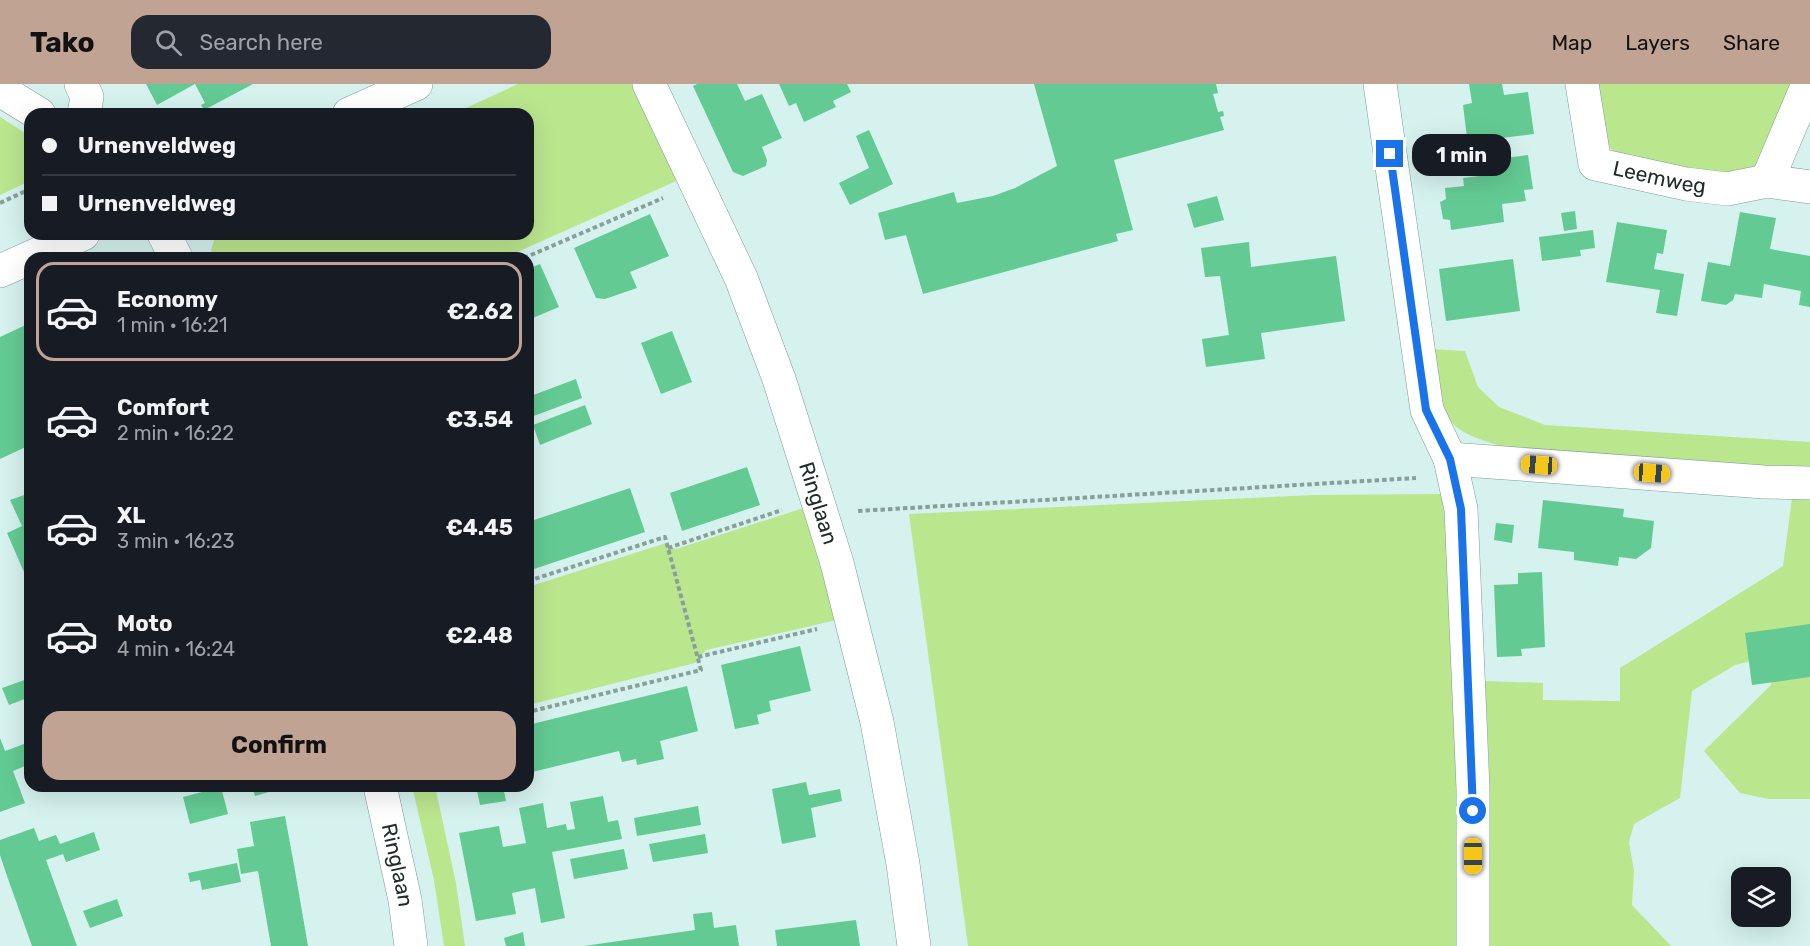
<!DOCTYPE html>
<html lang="en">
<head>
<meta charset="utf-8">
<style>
	:root { --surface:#171b24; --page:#242831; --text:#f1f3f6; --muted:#9ea1a6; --line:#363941; --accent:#c1a394 }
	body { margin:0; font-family:Rubik,sans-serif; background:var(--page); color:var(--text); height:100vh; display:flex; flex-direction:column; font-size:22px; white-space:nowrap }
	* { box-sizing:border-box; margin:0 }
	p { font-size:20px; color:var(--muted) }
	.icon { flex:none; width:33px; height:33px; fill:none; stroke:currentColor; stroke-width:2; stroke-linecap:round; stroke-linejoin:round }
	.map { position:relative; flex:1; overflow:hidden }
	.panel { position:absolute; left:24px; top:168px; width:510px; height:540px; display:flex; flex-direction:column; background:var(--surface); border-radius:18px; box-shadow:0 6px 24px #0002 }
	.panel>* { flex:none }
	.top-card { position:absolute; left:24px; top:24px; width:510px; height:132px; border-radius:18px; box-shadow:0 6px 24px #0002; display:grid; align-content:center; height:132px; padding:0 18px; background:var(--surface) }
	.controls { position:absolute; left:1731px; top:783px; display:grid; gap:12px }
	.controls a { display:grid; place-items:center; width:60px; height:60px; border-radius:12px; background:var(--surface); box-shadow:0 6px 24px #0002; font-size:30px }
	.end { position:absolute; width:27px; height:27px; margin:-14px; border:8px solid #1a73e8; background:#fff; box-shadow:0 0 0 3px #fff }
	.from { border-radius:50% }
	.bubble { position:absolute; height:42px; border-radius:18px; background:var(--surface); box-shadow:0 6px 24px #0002; font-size:20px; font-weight:700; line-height:42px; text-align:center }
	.car { position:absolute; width:18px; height:36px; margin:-18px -9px; border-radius:8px; box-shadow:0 0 4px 2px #0007; background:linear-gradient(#f5c518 24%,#345 0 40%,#f5c518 0 76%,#345 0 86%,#f5c518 0) }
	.top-card b { display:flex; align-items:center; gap:21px; height:57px; font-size:22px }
	.top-card b+b { border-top:2px solid var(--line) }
	.top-card i { width:15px; height:15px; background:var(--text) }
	ul { padding:10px 0 0; list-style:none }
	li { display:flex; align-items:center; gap:18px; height:99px; margin:0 12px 9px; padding:0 6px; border:3px solid transparent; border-radius:18px }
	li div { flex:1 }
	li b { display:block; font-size:22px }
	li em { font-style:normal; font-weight:700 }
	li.current { border-color:var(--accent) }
	li>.icon { width:54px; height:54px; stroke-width:1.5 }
	.button { display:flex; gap:12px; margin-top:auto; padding:12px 18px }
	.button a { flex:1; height:69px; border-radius:18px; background:var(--accent); color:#111; font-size:24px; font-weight:700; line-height:69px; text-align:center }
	header { display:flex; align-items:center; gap:36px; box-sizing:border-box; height:84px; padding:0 30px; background:var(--accent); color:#111 }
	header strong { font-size:28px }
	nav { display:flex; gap:33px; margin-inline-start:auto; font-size:21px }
	.search { width:420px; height:54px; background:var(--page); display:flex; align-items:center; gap:15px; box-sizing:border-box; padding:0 21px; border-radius:18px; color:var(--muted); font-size:22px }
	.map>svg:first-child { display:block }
	.green { fill:#bae68e }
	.building { fill:#63ca93 }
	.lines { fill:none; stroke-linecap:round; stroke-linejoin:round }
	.minor-casing { stroke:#809b98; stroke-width:34 }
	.path { stroke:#899f9b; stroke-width:4; stroke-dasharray:4.5 3; stroke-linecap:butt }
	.minor { stroke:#fff; stroke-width:33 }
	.route { stroke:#1a73e8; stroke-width:8 }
	.labels { text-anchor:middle; stroke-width:5; stroke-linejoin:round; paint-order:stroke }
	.street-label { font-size:21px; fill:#212c2a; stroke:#d5f2ee }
</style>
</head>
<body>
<header>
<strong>Tako</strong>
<div class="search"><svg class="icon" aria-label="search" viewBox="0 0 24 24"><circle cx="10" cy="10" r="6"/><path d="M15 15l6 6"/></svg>Search here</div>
<nav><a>Map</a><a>Layers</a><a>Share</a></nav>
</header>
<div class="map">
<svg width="1810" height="862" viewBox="0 0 1810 862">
	<rect width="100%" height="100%" fill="#d5f2ee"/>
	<g class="green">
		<path d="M518,0H639L683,94L504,174H214L211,166L216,150H528V30H453Z"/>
		<path d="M1591,0H1794L1776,43L1754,85L1725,90L1639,76L1616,70L1605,58Z"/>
		<path d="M0,33L30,52V97L0,111Z"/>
		<path d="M1428,265L1465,267L1478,303L1499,323L1545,341L1810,358V388L1519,367C1441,346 1444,341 1428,265Z"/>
		<path d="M1793,407L1810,408V715H1769L1740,709L1704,667L1771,601L1772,585L1755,576L1735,581L1692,607L1680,714L1634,740L1629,758L1634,787L1632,821L1671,862H1486C1491,774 1492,685 1484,597L1543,599V616L1620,617V584L1783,482Z"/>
		<path d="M1443,410L1461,697L1459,862H968L909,430L1314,411Z"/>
		<path d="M810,422L841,535L706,566L695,579L528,621V503L663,460L676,465Z"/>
		<path d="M412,702H435L456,799L465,862H444L434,796Z"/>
	</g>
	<g class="building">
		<path d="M146,0H253L204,26L201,21L205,19L195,0L157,21Z"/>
		<path d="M697,0H737L745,17L762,10L782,54L762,63L767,76L766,82L743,92L733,88L693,2Z"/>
		<path d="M779,0H847L851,8L833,17L836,23L804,38L796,19L789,22Z"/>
		<path d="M1034,0H1216L1218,9L1213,10L1218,28L1223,27L1224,32L1220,33L1224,46L1114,76L1133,146L1116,150L1118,157L923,210L906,151L885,156L878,129L954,108L957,119L993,112L1015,104L1057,82Z"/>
		<path d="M1469,0H1502L1504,11L1528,8L1534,50L1486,56V60L1468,62L1463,21L1472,19Z"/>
		<path d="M869,46L893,100L850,121L839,99L869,84L856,52Z"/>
		<path d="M1528,71L1533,105L1524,106L1526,117L1502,120L1504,138L1451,146L1450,136L1443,135L1440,118L1446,115L1445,104L1464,102L1463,94L1479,92L1477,78Z"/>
		<path d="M1217,112L1224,136L1194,144L1187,120Z"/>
		<path d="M1575,127L1577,145L1564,147L1561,129Z"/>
		<path d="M1740,128L1776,134L1770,165L1810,172V223L1799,221L1801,207L1764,200L1762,214L1735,210L1733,216L1726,221L1701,217L1708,178L1730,182Z"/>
		<path d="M650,130L669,172L630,188L637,204L605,215L596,214L574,164Z"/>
		<path d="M1617,138L1667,146L1663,170L1657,169L1654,185L1684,190L1677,232L1656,229L1660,206L1606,198Z"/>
		<path d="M1593,146L1595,164L1580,166L1581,172L1542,177L1539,153Z"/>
		<path d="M1249,158L1251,183L1336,172L1345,237L1261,249L1265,275L1206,283L1202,255L1229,251L1220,192L1205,193L1201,164Z"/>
		<path d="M1513,175L1520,227L1446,237L1439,185Z"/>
		<path d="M540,180L559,223L528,236V185Z"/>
		<path d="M30,239V361L0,375V253Z"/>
		<path d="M672,247L692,298L661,310L641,259Z"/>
		<path d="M576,295L582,314L531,333L528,326V313Z"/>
		<path d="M585,321L592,340L540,361L533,341Z"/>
		<path d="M747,383L760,421L682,447L670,409Z"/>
		<path d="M630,404L645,448L528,487V438Z"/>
		<path d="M27,410L30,418V502L7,449L22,442L10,416Z"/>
		<path d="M1543,416L1624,425L1623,433L1654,437L1651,464L1636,475L1619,473L1618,482L1574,476V468L1538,464Z"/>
		<path d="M1496,439L1514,441L1512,459L1494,456Z"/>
		<path d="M1542,488L1545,563L1521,565L1522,572L1497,573L1494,501L1518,500V489Z"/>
		<path d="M1810,540V593L1752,601L1745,549Z"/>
		<path d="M800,562L811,607L769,617L771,627L757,631L759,640L735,645L721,581Z"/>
		<path d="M30,594V613L9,621L2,604Z"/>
		<path d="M687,602L698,647L660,657L664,675L637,681L636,675L622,678L619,667L528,689V641Z"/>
		<path d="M0,654L5,667L24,660L28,671H30V680L13,687L25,719L0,728Z"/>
		<path d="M806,698L809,711L840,705L842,717L811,724L816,753L782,760L772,705Z"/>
		<path d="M252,702H286V703L255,712Z"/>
		<path d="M476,702H503L506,717L480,721Z"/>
		<path d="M221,703L228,730L190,740L183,713Z"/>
		<path d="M603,712L608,738L618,736L622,755L552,768L565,834L541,839L535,804L512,809L516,830L476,837L459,749L499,742L503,763L526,759L519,724L543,719L547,744L566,740L567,746L575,745L570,718Z"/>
		<path d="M698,722L701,741L637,752L634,734Z"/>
		<path d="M285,732L294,781L308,862H271L258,787L241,790L237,765L254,762L250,738Z"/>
		<path d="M34,744L39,757L56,751L60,760L94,748L100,766L66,778L63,770L46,776L77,862H32L7,792L0,771V756Z"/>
		<path d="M705,750L708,769L653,778L649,760Z"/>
		<path d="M624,765L628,785L574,795L570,775Z"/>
		<path d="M237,779L241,798L202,806L200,796L190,798L188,789Z"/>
		<path d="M117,815L123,832L90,844L83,827Z"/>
		<path d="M712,828L714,844L736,841L739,862H584L695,846L693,830Z"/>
		<path d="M856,836L860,862H777L775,846Z"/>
		<path d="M523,848L525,862H506L504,854Z"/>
	</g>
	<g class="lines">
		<g class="minor-casing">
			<g id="minor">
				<path d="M81,0L87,13L84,30"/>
				<path id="s1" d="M649,0L741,194L779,295L817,415L837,479L877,638L903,780L914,862"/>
				<path d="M1380,0L1427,326L1450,375L1461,425L1473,704V862"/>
				<path id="s2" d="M1582,0L1595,80L1686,100L1727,105L1767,97L1810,103"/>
				<path d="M0,6L39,30"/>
				<path d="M349,30L416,0"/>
				<path d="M1767,97L1808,0"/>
				<path d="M164,150L176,174"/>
				<path d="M0,187L83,150"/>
				<path d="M1450,375L1764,398L1810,399"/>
				<path id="s3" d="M380,702L405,816L411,862"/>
			</g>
		</g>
		<g class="path">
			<path d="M0,119L30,105"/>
			<path d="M524,174L663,114"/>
			<path d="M858,427L1416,394"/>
			<path d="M668,464L782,426"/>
			<path d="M528,497L665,453L701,586L528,628"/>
			<path d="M698,573L817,545"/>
		</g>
		<use href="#minor" class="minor"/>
	</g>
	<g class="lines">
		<path class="route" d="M1390,70L1426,326L1450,375L1461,425L1473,727"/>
	</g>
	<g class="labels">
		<g class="street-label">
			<text dy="7" stroke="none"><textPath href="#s2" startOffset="147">Leemweg</textPath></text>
			<text dy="7" stroke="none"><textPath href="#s1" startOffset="453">Ringlaan</textPath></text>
			<text dy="7" stroke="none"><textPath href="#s3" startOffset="81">Ringlaan</textPath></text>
		</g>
	</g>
</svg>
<div class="controls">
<a><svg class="icon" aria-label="layers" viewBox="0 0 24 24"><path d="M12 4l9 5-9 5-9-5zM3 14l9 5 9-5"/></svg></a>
</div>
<i class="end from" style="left:1473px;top:727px"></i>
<i class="end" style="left:1390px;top:70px"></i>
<div class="bubble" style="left:1412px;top:50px;width:99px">1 min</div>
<i class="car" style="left:1539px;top:381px;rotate:274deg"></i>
<i class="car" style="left:1652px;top:389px;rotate:94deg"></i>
<i class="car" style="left:1473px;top:772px;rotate:180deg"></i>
<div class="top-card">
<b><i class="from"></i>Urnenveldweg</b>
<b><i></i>Urnenveldweg</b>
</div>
<section class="panel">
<ul>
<li class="current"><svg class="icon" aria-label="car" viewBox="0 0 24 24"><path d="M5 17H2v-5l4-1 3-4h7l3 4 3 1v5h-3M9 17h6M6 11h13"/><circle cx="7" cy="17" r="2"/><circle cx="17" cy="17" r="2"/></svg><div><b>Economy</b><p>1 min · 16:21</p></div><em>€2.62</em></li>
<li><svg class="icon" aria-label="car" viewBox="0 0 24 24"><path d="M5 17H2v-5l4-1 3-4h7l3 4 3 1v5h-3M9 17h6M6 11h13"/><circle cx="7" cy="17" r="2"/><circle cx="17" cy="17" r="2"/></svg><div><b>Comfort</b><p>2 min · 16:22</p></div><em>€3.54</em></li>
<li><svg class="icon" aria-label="car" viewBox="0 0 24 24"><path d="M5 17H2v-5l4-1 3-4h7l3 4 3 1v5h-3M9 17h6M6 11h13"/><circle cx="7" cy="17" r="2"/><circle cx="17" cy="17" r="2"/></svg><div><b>XL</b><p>3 min · 16:23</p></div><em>€4.45</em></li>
<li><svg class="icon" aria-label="car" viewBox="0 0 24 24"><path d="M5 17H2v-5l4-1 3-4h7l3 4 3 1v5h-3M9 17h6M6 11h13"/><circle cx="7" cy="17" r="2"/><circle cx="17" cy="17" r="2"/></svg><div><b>Moto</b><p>4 min · 16:24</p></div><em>€2.48</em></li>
</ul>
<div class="button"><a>Confirm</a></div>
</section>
</div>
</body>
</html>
